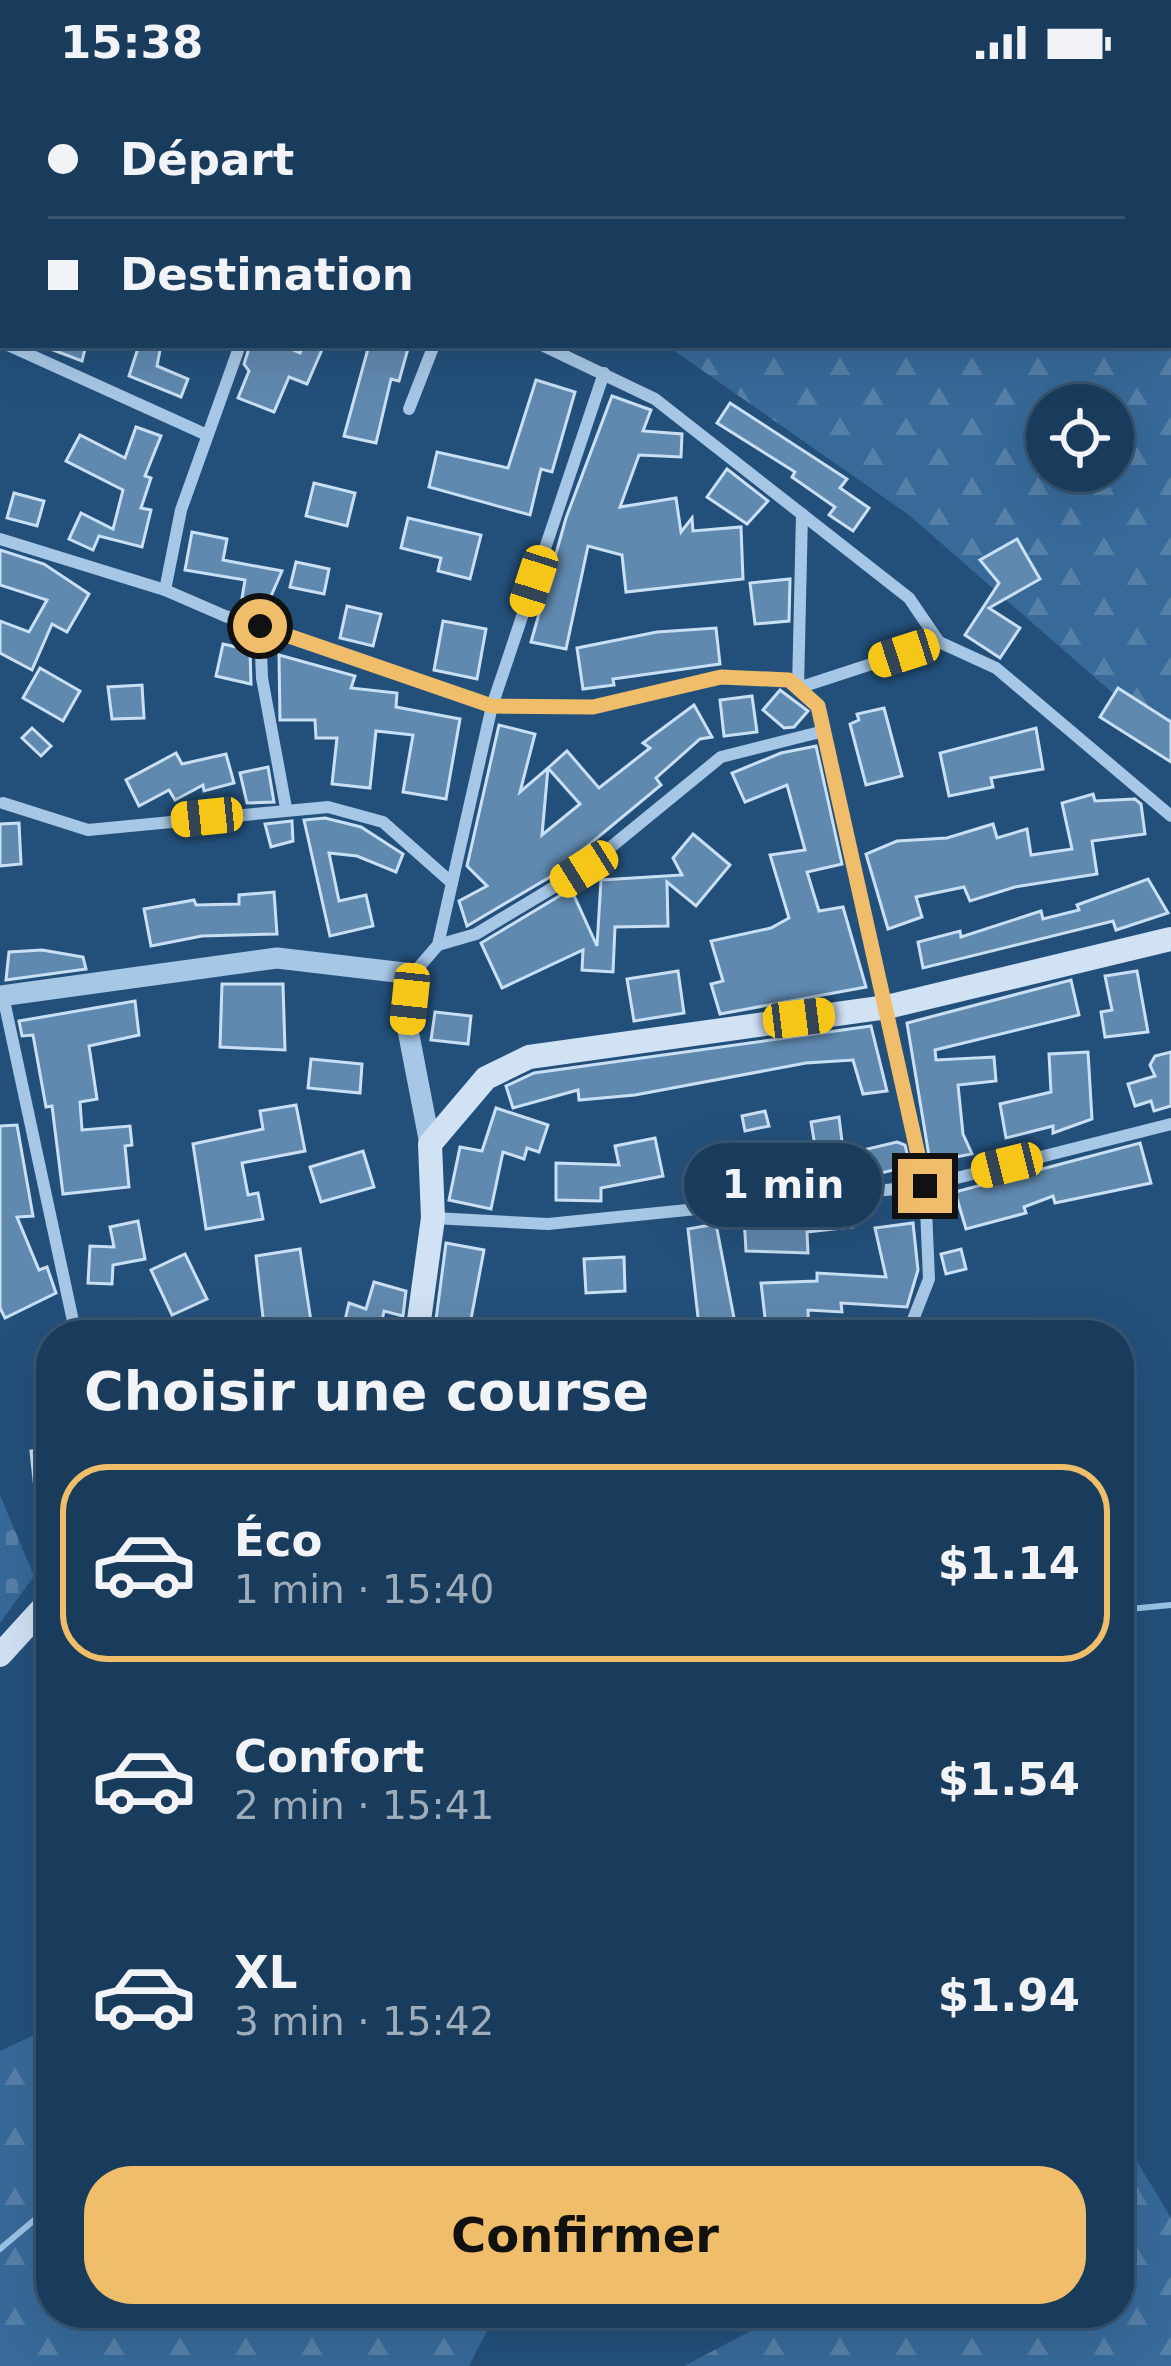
<!DOCTYPE html>
<html lang="fr">
<head>
<meta charset="utf-8">
<style>
	:root { --surface:#1a3c5c; --page:#234362; --text:#f1f3f6; --muted:#9fadbb; --line:#385672; --accent:#f0be6a }
	body { margin:0; font-family:"DejaVu Sans",sans-serif; background:var(--page); color:var(--text); height:100vh; display:flex; flex-direction:column; font-size:45px; white-space:nowrap }
	* { box-sizing:border-box; margin:0 }
	p { font-size:39px; color:var(--muted) }
	.icon { flex:none; width:66px; height:66px; fill:none; stroke:currentColor; stroke-width:2; stroke-linecap:round; stroke-linejoin:round }
	.map { position:relative; flex:1; overflow:hidden }
	.drawer { position:absolute; left:36px; top:1236px; width:1098px; height:1008px; display:flex; flex-direction:column; background:var(--surface); border-radius:48px; box-shadow:0 12px 48px #0002,0 0 0 3px var(--line) }
	.drawer>* { flex:none }
	.banner { position:absolute; left:0px; top:0px; width:1173px; height:264px; box-shadow:0 12px 48px #0002,0 0 0 3px var(--line); display:grid; align-content:center; height:264px; padding:0 48px; background:var(--surface) }
	.controls { position:absolute; left:1026px; top:300px; display:grid; gap:24px }
	.controls a { display:grid; place-items:center; width:108px; height:108px; border-radius:50%; background:var(--surface); box-shadow:0 12px 48px #0002,0 0 0 3px var(--line); font-size:60px }
	.end { position:absolute; width:54px; height:54px; margin:-27px; border:15px solid #f0be6a; background:#111; box-shadow:0 0 0 6px #111 }
	.from { border-radius:50% }
	.bubble { position:absolute; height:84px; border-radius:42px; background:var(--surface); box-shadow:0 12px 48px #0002,0 0 0 3px var(--line); font-size:39px; font-weight:800; line-height:84px; text-align:center }
	.car { position:absolute; width:36px; height:72px; margin:-36px -18px; border-radius:15px; box-shadow:0 0 9px 3px #0007; background:linear-gradient(#f5c518 24%,#345 0 40%,#f5c518 0 76%,#345 0 86%,#f5c518 0) }
	.banner b { display:flex; align-items:center; gap:42px; height:114px; font-size:45px }
	.banner b+b { border-top:3px solid var(--line) }
	.banner i { width:30px; height:30px; background:var(--text) }
	ul { padding:0; list-style:none }
	li { display:flex; align-items:center; gap:36px; height:198px; margin:0 24px 18px; padding:0 24px; border:6px solid transparent; border-radius:48px }
	li div { flex:1 }
	li b { display:block; font-size:45px }
	li em { font-style:normal; font-weight:800 }
	li.current { border-color:var(--accent) }
	li>.icon { width:108px; height:108px; stroke-width:1.5 }
	h2 { padding:0 48px; font-size:54px; line-height:144px }
	.action { display:flex; gap:24px; margin-top:auto; padding:24px 48px }
	.action a { flex:1; height:138px; border-radius:48px; background:var(--accent); color:#111; font-size:48px; font-weight:800; line-height:138px; text-align:center }
	.status { display:flex; justify-content:space-between; align-items:center; height:84px; padding:0 60px; background:var(--surface); direction:ltr }
	.status svg { height:33px; fill:currentColor }
	.map>svg:first-child { display:block }
	.forest { fill:url(#forest-firs); fill-rule:evenodd }
	.cemetery { fill:url(#cemetery-stones) }
	.lines { fill:none; stroke-linecap:round; stroke-linejoin:round }
	.stream { stroke:#9ac3e6; stroke-width:6 }
	.building { fill:#6089af; stroke:#c9e0f4; stroke-width:3 }
	.minor { stroke:#a6c7e5; stroke-width:12 }
	.tertiary { stroke:#a6c7e5; stroke-width:21 }
	.secondary { stroke:#d0e2f4; stroke-width:24 }
	.route { stroke:#f0be6a; stroke-width:15 }
</style>
</head>
<body>
<div class="status"><b>15:38</b><svg viewBox="0 0 49 12"><path d="M0 12V9h3v3zM5 12V6h3v6zM10 12V3h3v9zM15 12V0h3v12zM26 1h20v11H26zM47 4h2v5h-2z"/></svg></div>
<div class="map">
<svg width="1171" height="2282" viewBox="0 0 1171 2282">
	<defs>
		<pattern id="forest-firs" width="22" height="20" patternUnits="userSpaceOnUse" patternTransform="scale(3)"><rect width="22" height="20" fill="#376a99"/><path d="M5 1l3.5 6h-7zM16 11l3.5 6h-7z" fill="#5580a8"/></pattern>
		<pattern id="cemetery-stones" width="16" height="16" patternUnits="userSpaceOnUse" patternTransform="scale(3)"><rect width="16" height="16" fill="#376a99"/><path d="M2 7V4a2 2 0 0 1 4 0v3zM10 15v-3a2 2 0 0 1 4 0v3z" fill="#5580a8"/></pattern>
	</defs>
	<rect width="100%" height="100%" fill="#23507b"/>
	<g class="forest">
		<path d="M349,0H1171V660L909,431L666,261H1170V3ZM1047,321H1113V387H1047Z"/>
		<path d="M51,1943V2229H496L469,2282H0V1967Z"/>
		<path d="M1122,2052L1171,2134V2282H684L785,2229H1119Z"/>
	</g>
	<path class="cemetery" d="M0,1411L34,1492L0,1539Z"/>
	<g class="lines">
		<g class="stream">
			<path d="M1119,1526L1171,1521"/>
			<path d="M0,2165L51,2122"/>
		</g>
	</g>
	<g class="building">
		<path d="M40,261H86L82,277Z"/>
		<path d="M139,261H161L157,282L188,295L181,313L129,292Z"/>
		<path d="M250,261H282L300,269L304,261H324L307,300L289,293L274,328L238,314L249,287L244,280Z"/>
		<path d="M369,261H409L399,297L391,295L376,359L344,352Z"/>
		<path d="M536,296L575,308L552,388L541,385L530,431L429,403L437,368L508,384Z"/>
		<path d="M612,312L651,326L643,347L682,350L681,373L639,371L620,423L676,414L681,448L692,434L693,447L741,443L743,495L626,508L622,471L588,462L566,565L531,558L566,434Z"/>
		<path d="M730,319L847,395L840,404L869,424L853,447L829,431L835,423L792,393L795,388L717,339Z"/>
		<path d="M136,343L161,352L145,392L151,394L141,424L151,426L142,463L99,452L93,466L69,455L81,429L113,445L123,406L66,377L80,351L125,374Z"/>
		<path d="M727,385L768,417L747,440L707,413Z"/>
		<path d="M314,399L355,409L347,442L306,432Z"/>
		<path d="M14,409L44,417L37,442L7,434Z"/>
		<path d="M408,434L481,451L470,495L438,487L441,474L401,464Z"/>
		<path d="M192,448L227,455L223,476L282,487L268,519L242,514L245,496L185,486Z"/>
		<path d="M1017,455L1040,495L989,524L1020,544L1000,574L965,551L999,499L980,476Z"/>
		<path d="M0,466L44,480L89,510L67,548L52,540L32,586L0,569V537L29,548L47,516L0,501Z"/>
		<path d="M296,478L329,485L324,510L290,503Z"/>
		<path d="M790,495L789,537L755,540L750,499Z"/>
		<path d="M347,522L381,530L373,562L340,554Z"/>
		<path d="M443,537L486,545L477,595L434,586Z"/>
		<path d="M716,544L720,580L613,595L614,601L583,605L577,564L657,548Z"/>
		<path d="M223,560L250,566L251,600L216,592Z"/>
		<path d="M279,571L355,592L351,604L397,609L396,623L460,635L446,715L403,708L413,651L376,647L370,704L332,700L337,654H316L315,636H280Z"/>
		<path d="M40,584L80,607L63,637L23,614Z"/>
		<path d="M142,601L144,634L112,635L108,603Z"/>
		<path d="M1118,604L1171,638V678L1100,633Z"/>
		<path d="M780,606L808,627L794,643L784,644L763,626Z"/>
		<path d="M752,612L757,648L724,652L720,616Z"/>
		<path d="M694,621L712,653L700,655L656,694L661,701L550,793L467,842L459,817L487,802L467,782L499,641L535,650L520,708L548,684L542,751L580,720L548,684L567,667L599,704L650,664L643,659Z"/>
		<path d="M884,624L902,692L866,701L850,640L859,636L857,630Z"/>
		<path d="M32,644L51,662L41,672L22,654Z"/>
		<path d="M1036,644L1043,685L991,694L993,703L949,712L940,669Z"/>
		<path d="M816,662L842,780L807,788L819,827L843,823L866,903L720,930L711,900L723,897L711,857L771,844L789,834L770,771L805,766L787,701L745,718L732,689L781,669Z"/>
		<path d="M176,669L182,680L226,670L234,699L204,707L203,701L175,716L169,706L139,722L126,696Z"/>
		<path d="M268,683L274,718L247,719L240,689Z"/>
		<path d="M1093,710L1095,717L1135,715L1141,720L1145,750L1092,757L1097,790L1015,803L970,817L964,803L916,813L922,833L888,845L866,770L897,757L947,754L993,740L997,754L1027,745L1031,771L1072,765L1062,719Z"/>
		<path d="M325,734L361,743L403,770L396,788L357,772L329,769L339,817L366,811L373,842L330,852L304,736Z"/>
		<path d="M292,737L293,757L271,763L265,740Z"/>
		<path d="M19,739L21,780L0,782V740Z"/>
		<path d="M693,750L730,781L696,822L667,798L668,842L615,843L613,888L582,886L583,866L502,904L481,859L571,805L597,862L601,796L682,791L673,774Z"/>
		<path d="M1148,795L1168,829L1116,846L1113,837L923,884L918,858L960,847L961,853L1041,827L1043,835L1079,826L1077,821Z"/>
		<path d="M274,808L277,850L202,852L151,862L144,825L194,816L196,821L239,820V811Z"/>
		<path d="M42,866L83,873L86,885L6,896L9,868Z"/>
		<path d="M678,887L684,929L634,937L627,895Z"/>
		<path d="M1137,887L1148,948L1105,953L1101,928L1112,926L1105,892Z"/>
		<path d="M1071,896L1079,931L935,966L936,976L994,973L996,997L958,1001L963,1050L972,1070L930,1078L907,939Z"/>
		<path d="M222,900H283L285,966L220,963Z"/>
		<path d="M135,917L139,951L89,962L97,1015L80,1018L82,1046L130,1042L132,1061L125,1062L129,1103L63,1110L52,1022L46,1023L33,951L22,952L19,937Z"/>
		<path d="M435,928L471,932L468,960L431,956Z"/>
		<path d="M871,942L887,1007L863,1010L853,976L806,979L635,1011L579,1016L578,1006L513,1024L506,1002L534,989Z"/>
		<path d="M1088,968L1092,1035L1053,1049V1042L1006,1054L1000,1020L1051,1008L1049,970Z"/>
		<path d="M1171,968V1022L1154,1027L1151,1017L1135,1022L1128,1000L1155,992L1150,981L1155,972Z"/>
		<path d="M311,975L362,980L360,1009L308,1004Z"/>
		<path d="M296,1021L305,1067L242,1079L248,1111L258,1109L263,1135L206,1145L193,1060L263,1045L260,1027Z"/>
		<path d="M496,1024L548,1041L539,1068L527,1064L524,1075L503,1068L491,1125L449,1116L460,1063L482,1067Z"/>
		<path d="M765,1027L769,1042L745,1047L742,1032Z"/>
		<path d="M839,1033L845,1082L819,1086L811,1038Z"/>
		<path d="M17,1041L33,1132L17,1133L39,1186L47,1183L56,1209L5,1234L0,1224V1042Z"/>
		<path d="M655,1054L663,1092L601,1104V1117L556,1116V1079L619,1081L615,1062Z"/>
		<path d="M897,1058L905,1061L910,1082L873,1091L867,1065Z"/>
		<path d="M1140,1059L1151,1099L1055,1119L1053,1112L1024,1123L1026,1129L966,1145L955,1108Z"/>
		<path d="M363,1067L374,1103L321,1118L310,1083Z"/>
		<path d="M849,1120L852,1143L807,1148L808,1169L746,1167L744,1133L818,1128L817,1123Z"/>
		<path d="M138,1137L145,1175L113,1181L112,1200L88,1199L90,1162L114,1163L110,1143Z"/>
		<path d="M913,1139L918,1186L907,1223L841,1219L842,1228L808,1226L809,1251H767L761,1199L817,1197V1189L886,1193L875,1144Z"/>
		<path d="M716,1140L734,1234L737,1251H700L688,1145Z"/>
		<path d="M446,1159L484,1166L468,1251H434Z"/>
		<path d="M300,1165L313,1250L265,1251L256,1172Z"/>
		<path d="M961,1165L966,1185L946,1190L941,1170Z"/>
		<path d="M185,1170L207,1215L172,1231L151,1186Z"/>
		<path d="M624,1173L625,1207L586,1209L584,1175Z"/>
		<path d="M374,1198L406,1207L403,1232L384,1227L379,1251L342,1249L349,1219L366,1225Z"/>
		<path d="M51,1365V1404L35,1405L31,1367Z"/>
	</g>
	<g class="lines">
		<g class="minor">
			<path d="M0,58L3,59"/>
			<path d="M8,261L207,351"/>
			<path d="M542,261L655,315L909,514L939,558"/>
			<path d="M409,325L434,261"/>
			<path d="M802,430L798,604L939,558L996,584L1171,732"/>
			<path d="M0,455L165,506L225,532L492,622L593,623L721,593L789,596L818,622L925,1102L929,1195L907,1251"/>
			<path d="M165,506L181,426L240,261"/>
			<path d="M260,542L262,594L286,724"/>
			<path d="M3,719L88,746L328,723L383,738L452,799"/>
			<path d="M438,861L476,850L584,785L721,673L824,647"/>
			<path d="M413,890L438,861L492,622L604,289"/>
			<path d="M3,912L76,1251"/>
			<path d="M433,1134L548,1140L925,1102L1171,1040"/>
		</g>
		<path class="tertiary" d="M0,912L277,874L413,890L407,941L430,1060"/>
		<g class="secondary">
			<path d="M417,1251L433,1134L430,1060L486,994L529,973L887,923L1171,855"/>
			<path d="M0,1571L51,1515"/>
		</g>
	</g>
	<g class="lines">
		<path class="route" d="M260,542L492,622L593,623L721,593L789,596L818,622L925,1102"/>
	</g>
</svg>
<div class="controls">
<a><svg class="icon" aria-label="locate" viewBox="0 0 24 24"><circle cx="12" cy="12" r="6"/><path d="M12 2v4M12 18v4M2 12h4M18 12h4"/></svg></a>
</div>
<i class="end from" style="left:260px;top:542px"></i>
<i class="end" style="left:925px;top:1102px"></i>
<div class="bubble" style="left:684px;top:1059px;width:198px">1 min</div>
<i class="car" style="left:534px;top:497px;rotate:198deg"></i>
<i class="car" style="left:904px;top:569px;rotate:252deg"></i>
<i class="car" style="left:207px;top:733px;rotate:264deg"></i>
<i class="car" style="left:584px;top:785px;rotate:238deg"></i>
<i class="car" style="left:410px;top:915px;rotate:186deg"></i>
<i class="car" style="left:799px;top:934px;rotate:83deg"></i>
<i class="car" style="left:1007px;top:1081px;rotate:256deg"></i>
<div class="banner">
<b><i class="from"></i>Départ</b>
<b><i></i>Destination</b>
</div>
<section class="drawer">
<h2>Choisir une course</h2>
<ul>
<li class="current"><svg class="icon" aria-label="car" viewBox="0 0 24 24"><path d="M5 17H2v-5l4-1 3-4h7l3 4 3 1v5h-3M9 17h6M6 11h13"/><circle cx="7" cy="17" r="2"/><circle cx="17" cy="17" r="2"/></svg><div><b>Éco</b><p>1 min · 15:40</p></div><em>$1.14</em></li>
<li><svg class="icon" aria-label="car" viewBox="0 0 24 24"><path d="M5 17H2v-5l4-1 3-4h7l3 4 3 1v5h-3M9 17h6M6 11h13"/><circle cx="7" cy="17" r="2"/><circle cx="17" cy="17" r="2"/></svg><div><b>Confort</b><p>2 min · 15:41</p></div><em>$1.54</em></li>
<li><svg class="icon" aria-label="car" viewBox="0 0 24 24"><path d="M5 17H2v-5l4-1 3-4h7l3 4 3 1v5h-3M9 17h6M6 11h13"/><circle cx="7" cy="17" r="2"/><circle cx="17" cy="17" r="2"/></svg><div><b>XL</b><p>3 min · 15:42</p></div><em>$1.94</em></li>
</ul>
<div class="action"><a>Confirmer</a></div>
</section>
</div>
</body>
</html>
